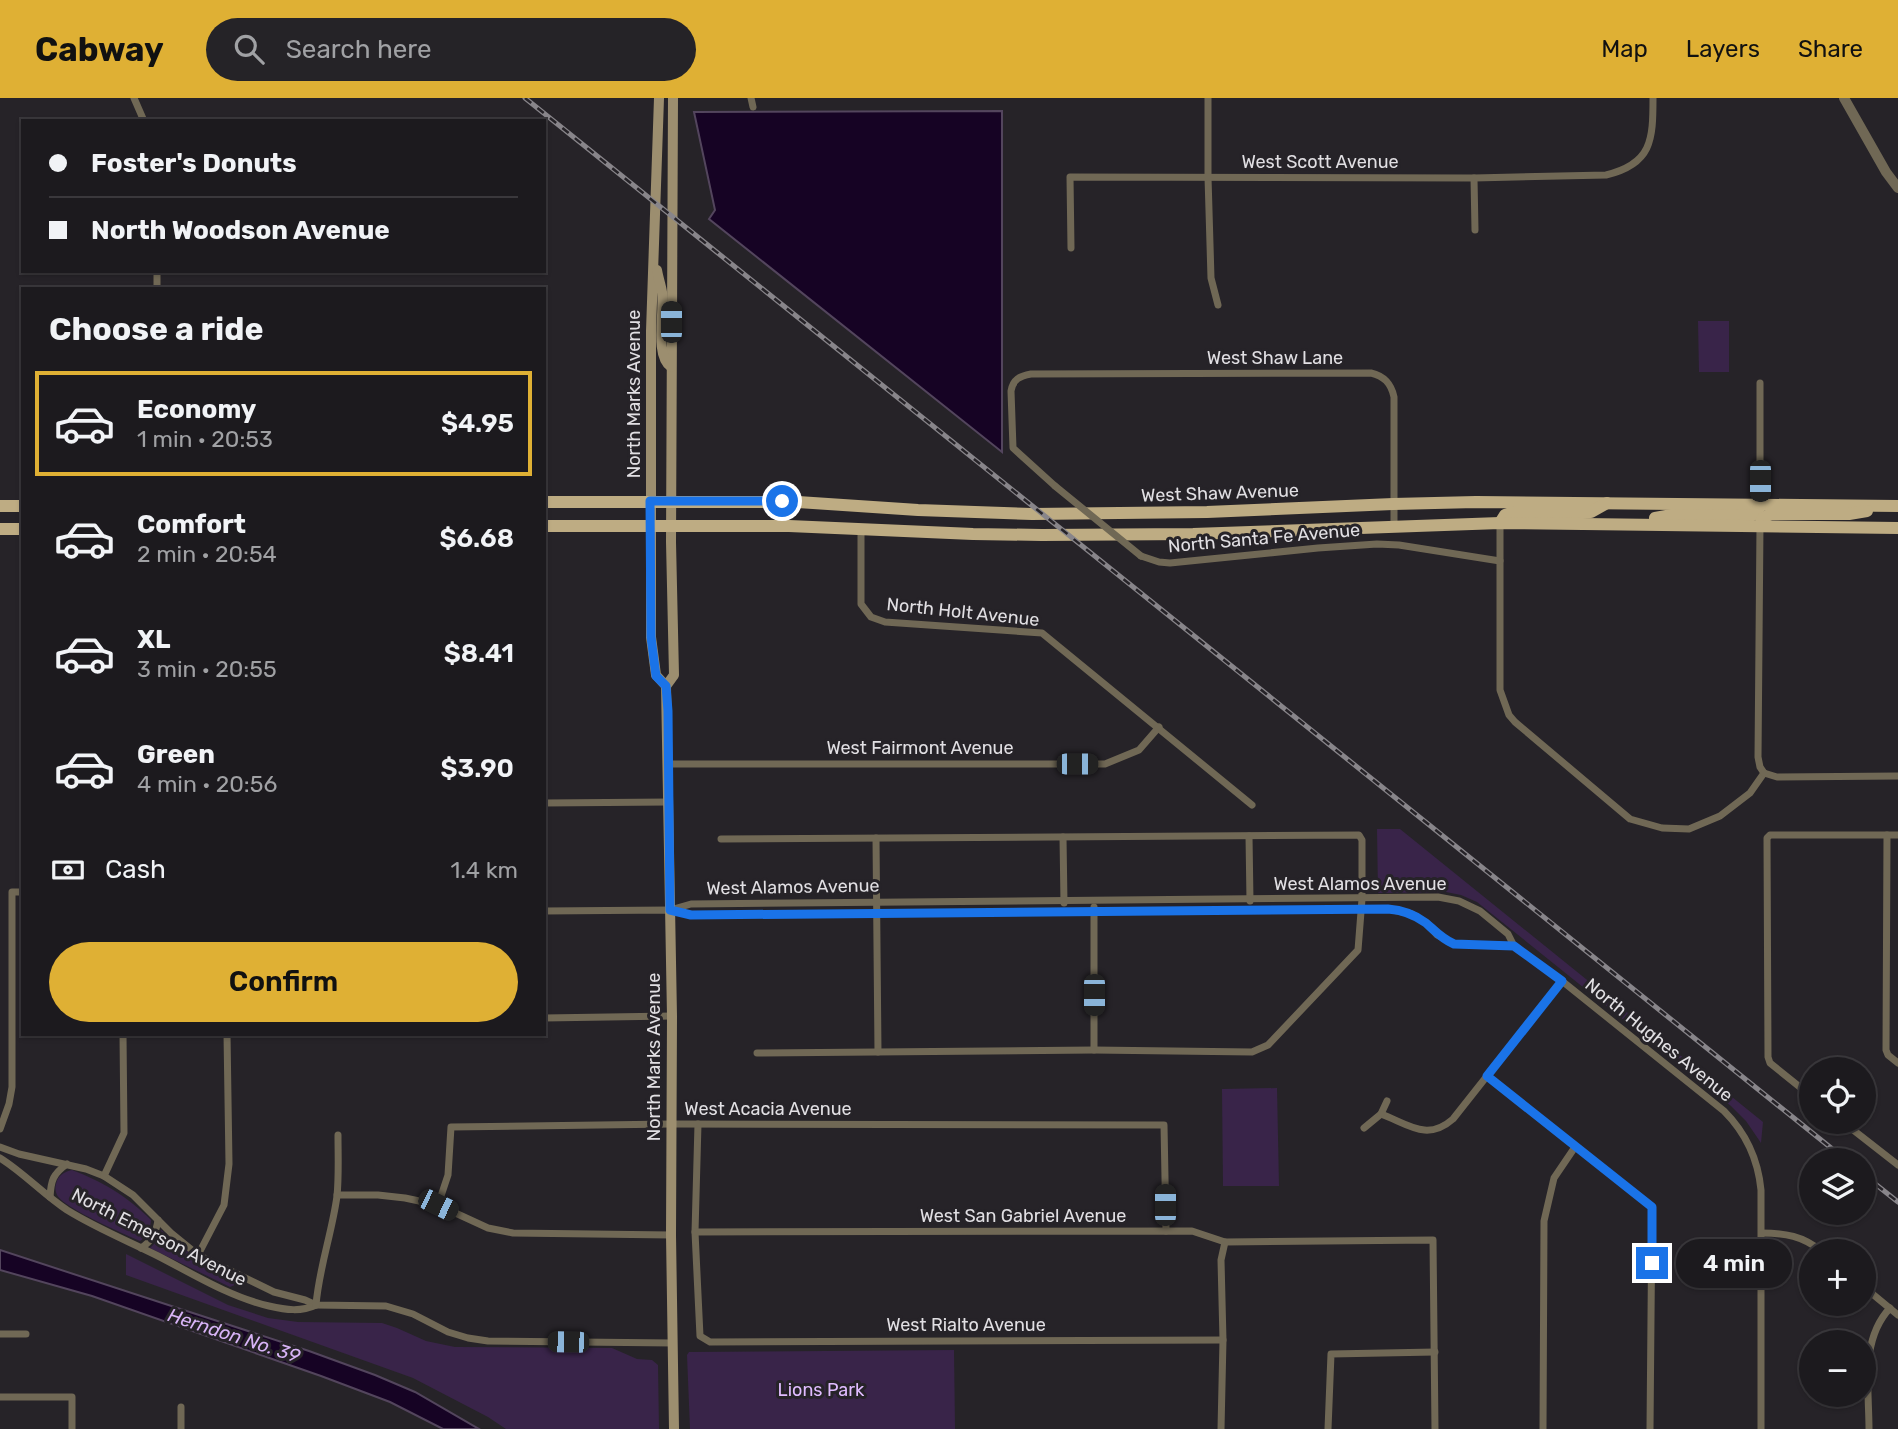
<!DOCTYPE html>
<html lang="en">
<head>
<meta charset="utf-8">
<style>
	:root { --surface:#1c1a1e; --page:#252327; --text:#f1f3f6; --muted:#a0a1a4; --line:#3a383c; --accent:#dfb034 }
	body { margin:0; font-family:Rubik,sans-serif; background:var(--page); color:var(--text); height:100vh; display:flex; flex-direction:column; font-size:26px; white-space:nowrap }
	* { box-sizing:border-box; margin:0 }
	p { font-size:23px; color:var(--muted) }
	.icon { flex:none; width:38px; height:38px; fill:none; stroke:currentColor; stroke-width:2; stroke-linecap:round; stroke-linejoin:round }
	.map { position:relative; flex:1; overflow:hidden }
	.side { position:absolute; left:21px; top:189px; width:525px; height:749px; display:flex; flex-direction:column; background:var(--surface); border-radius:0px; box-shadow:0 2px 5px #0004,0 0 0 2px var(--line) }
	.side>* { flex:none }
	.top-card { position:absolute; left:21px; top:21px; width:525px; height:154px; border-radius:0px; box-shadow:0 2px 5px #0004,0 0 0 2px var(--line); display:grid; align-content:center; height:154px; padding:0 28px; background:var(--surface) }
	.buttons { position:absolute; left:1799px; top:959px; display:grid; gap:14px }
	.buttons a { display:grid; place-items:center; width:77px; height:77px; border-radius:50%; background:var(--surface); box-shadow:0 2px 5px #0004,0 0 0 2px var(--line); font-size:35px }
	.end { position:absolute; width:32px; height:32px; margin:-16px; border:9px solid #1a73e8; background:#fff; box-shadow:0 0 0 4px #fff }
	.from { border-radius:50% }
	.bubble { position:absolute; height:49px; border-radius:24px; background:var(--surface); box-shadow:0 2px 5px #0004,0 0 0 2px var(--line); font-size:23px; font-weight:600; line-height:49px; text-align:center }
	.car { position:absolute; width:21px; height:42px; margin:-21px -10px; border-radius:9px; box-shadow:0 0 5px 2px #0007; background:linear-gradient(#222 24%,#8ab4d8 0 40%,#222 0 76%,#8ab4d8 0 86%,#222 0) }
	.top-card b { display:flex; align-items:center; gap:24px; height:66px; font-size:26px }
	.top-card b+b { border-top:2px solid var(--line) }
	.top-card i { width:18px; height:18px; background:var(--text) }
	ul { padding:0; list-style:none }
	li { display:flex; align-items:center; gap:21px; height:105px; margin:0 14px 10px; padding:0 14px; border:4px solid transparent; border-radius:0px }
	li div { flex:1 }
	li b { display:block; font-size:26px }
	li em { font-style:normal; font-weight:600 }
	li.on { border-color:var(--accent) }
	li>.icon { width:63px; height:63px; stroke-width:1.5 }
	h2 { padding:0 28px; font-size:32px; line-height:84px }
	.pay { display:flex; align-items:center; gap:18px; height:77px; padding:0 28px; font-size:26px }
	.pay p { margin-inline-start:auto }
	.primary-button { display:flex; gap:14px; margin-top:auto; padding:14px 28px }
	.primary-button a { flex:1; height:80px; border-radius:42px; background:var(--accent); color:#111; font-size:28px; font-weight:600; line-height:80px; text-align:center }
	header { display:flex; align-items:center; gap:42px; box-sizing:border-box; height:98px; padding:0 35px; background:var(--accent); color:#111 }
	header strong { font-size:33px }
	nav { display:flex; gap:38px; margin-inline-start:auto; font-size:24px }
	.search { width:490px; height:63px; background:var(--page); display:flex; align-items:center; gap:18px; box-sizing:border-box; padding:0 24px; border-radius:38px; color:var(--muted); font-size:26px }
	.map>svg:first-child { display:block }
	.green { fill:#392449 }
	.water { fill:#160324; stroke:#53455d; stroke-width:2 }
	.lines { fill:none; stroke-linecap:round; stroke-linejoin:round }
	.minor { stroke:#706855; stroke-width:7 }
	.tertiary { stroke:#706855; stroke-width:10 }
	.secondary { stroke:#9c8e6f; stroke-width:10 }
	.primary { stroke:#beac83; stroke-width:12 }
	.rail-casing { stroke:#88858a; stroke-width:5 }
	.rail { stroke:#262328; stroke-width:2.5; stroke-dasharray:8; stroke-linecap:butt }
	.minor-bridge { stroke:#706855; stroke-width:7 }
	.route { stroke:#1a73e8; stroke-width:9 }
	.labels { text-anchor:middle; stroke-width:6; stroke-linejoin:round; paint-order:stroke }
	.street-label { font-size:18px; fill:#e1dfe3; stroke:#262328 }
	.park-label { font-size:18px; fill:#e0bcff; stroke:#262328 }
	.water-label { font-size:19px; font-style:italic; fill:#d8b4f7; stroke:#262328 }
</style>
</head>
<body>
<header>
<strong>Cabway</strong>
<div class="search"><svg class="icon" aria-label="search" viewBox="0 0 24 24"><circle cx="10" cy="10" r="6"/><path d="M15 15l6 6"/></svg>Search here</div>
<nav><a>Map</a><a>Layers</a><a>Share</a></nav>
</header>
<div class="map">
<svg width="1898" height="1331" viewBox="0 0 1898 1331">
	<rect width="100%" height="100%" fill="#262328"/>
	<g class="green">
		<path d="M1698,223H1729V274H1699Z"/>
		<path d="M1377,731H1400L1763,1024L1761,1045L1746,1023L1731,1008L1477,804L1461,797L1446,794L1378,795Z"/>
		<path d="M1277,990L1279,1088H1223L1222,991Z"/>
		<path d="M72,1072C103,1084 127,1098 151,1122C150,1132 149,1138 140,1143C124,1136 64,1110 57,1097C55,1093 55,1089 56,1086C58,1077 64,1074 72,1072Z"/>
		<path d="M161,1132L196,1160L236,1181L237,1186L230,1189L150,1150L157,1143Z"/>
		<path d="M126,1156L228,1207L268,1220L298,1224L382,1225L397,1230L426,1243L455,1249L612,1250L637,1261L652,1262L658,1267L659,1331H506L488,1319L413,1280L126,1177Z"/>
		<path d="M954,1252L955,1331H690L687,1257L689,1254Z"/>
	</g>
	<g class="water">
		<path d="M1002,13V354L709,121L715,112L694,14Z"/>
		<path d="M0,1152L309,1253L375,1277L415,1294L479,1331H443L390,1304L321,1278L92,1198L0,1172Z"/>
	</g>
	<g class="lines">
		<g class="minor">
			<path d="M134,0L144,23"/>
			<path d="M751,0L753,9"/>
			<path d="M1208,0V79L1211,180L1218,207"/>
			<path d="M1474,80L1475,132"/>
			<path d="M1071,150L1070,79L1474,80L1606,77C1652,66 1653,42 1653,0"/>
			<path d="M157,191V173"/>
			<path d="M1760,285V406"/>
			<path d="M1055,388L1013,350L1011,293C1013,281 1020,278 1031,276L1371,275C1384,278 1391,285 1394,299V428"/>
			<path d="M1500,425V592L1509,617L1515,624L1630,721L1662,730L1689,731L1720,718L1750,695L1764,675"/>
			<path d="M1760,427L1758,659L1760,669L1764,675"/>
			<path d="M861,431V506L871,519L885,524L1042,535L1252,707"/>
			<path d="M1141,458L1159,464L1170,465L1318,450L1377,446L1399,447L1500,463"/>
			<path d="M668,666H1105L1139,652L1159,629"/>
			<path d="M1764,675L1777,679L1898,678"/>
			<path d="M544,705L669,704"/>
			<path d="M1887,737L1886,952L1888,957L1898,965"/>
			<path d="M1249,738L1250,803"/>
			<path d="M1063,739L1064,805"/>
			<path d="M876,740L878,954"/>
			<path d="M721,741L1359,737L1362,742V801L1358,852L1268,947L1252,954L1094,952L757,955"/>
			<path d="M1094,809V952"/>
			<path d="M670,812L691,806L1438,799L1459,803L1480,813L1508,836L1514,848L1562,883L1724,1013C1746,1035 1758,1061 1761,1092V1331"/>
			<path d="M544,813L670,812L691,817L1388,811L1412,816L1426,825L1437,837L1454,846L1514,848"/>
			<path d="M544,920L672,918"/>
			<path d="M1487,978L1652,1109L1650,1331"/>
			<path d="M1811,998L1770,965L1768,959L1767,740L1770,737H1898"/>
			<path d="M1381,1016C1408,1026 1427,1044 1453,1021L1562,883"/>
			<path d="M1843,1024L1898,1067"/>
			<path d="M698,1026L695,1134L700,1238L710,1244L1223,1242"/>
			<path d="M1364,1030L1381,1016L1387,1003"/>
			<path d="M0,1031L9,1006L12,989V794H23"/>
			<path d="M0,1049L19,1056L86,1071L104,1078L133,1097L171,1135L198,1157L274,1194L305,1202L316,1207L386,1208L413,1216L448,1234L468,1240L488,1243L673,1245"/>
			<path d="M0,1060C24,1075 43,1096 67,1112C96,1130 128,1143 158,1158C193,1176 230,1199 269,1208C286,1212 301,1214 316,1207"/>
			<path d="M104,1078L124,1035L123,936"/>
			<path d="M337,1097H378L405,1100L438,1107L488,1130L513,1135L671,1137"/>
			<path d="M50,1099C51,1082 53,1076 67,1066"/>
			<path d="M438,1107L448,1077L451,1029L671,1026L1164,1027L1166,1133"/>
			<path d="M695,1134L1192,1133L1225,1144L1433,1142L1435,1331"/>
			<path d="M1762,1135C1785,1135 1803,1138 1821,1153"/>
			<path d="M141,1150C152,1143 156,1135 158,1122"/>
			<path d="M198,1157L224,1107L229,1066L227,936"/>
			<path d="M1864,1189L1898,1217"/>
			<path d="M316,1207C319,1170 332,1135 337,1098C339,1078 338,1057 338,1037"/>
			<path d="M0,1236H26"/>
			<path d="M0,1299H72V1331"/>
			<path d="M181,1309V1331"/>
			<path d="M1221,1331L1223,1242L1221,1162L1225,1144"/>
			<path d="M1328,1331L1331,1256L1435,1254"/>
			<path d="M1543,1331L1544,1123L1554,1080L1575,1049"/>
			<path d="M1869,1331C1869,1290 1860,1242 1890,1210"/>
		</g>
		<path class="tertiary" d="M1844,0L1886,74L1898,90"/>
		<g class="secondary">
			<path d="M659,0L651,233V539L656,577L666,588"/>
			<path d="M673,0L671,444L674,577L666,588L672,918L671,1137L674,1331"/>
			<path d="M657,172C658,179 661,187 662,194C665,214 654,257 671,269"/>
		</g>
		<g class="primary">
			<path d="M544,404H798L918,412L1032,416L1207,414L1393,406L1476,404L1898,408"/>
			<path d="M0,408H23"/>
			<path d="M1655,420L1672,417L1750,418L1757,415L1760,406"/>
			<path d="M1500,425L1505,417L1514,414H1591L1607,405"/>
			<path d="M1760,427L1763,420L1771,416H1849L1867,413"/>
			<path d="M544,428H789L973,436L1042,437L1193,436L1500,425L1898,430"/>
			<path d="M0,431H23"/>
		</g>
		<g class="rail-casing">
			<g id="rail">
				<path d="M525,0L1846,1062"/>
				<path d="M1864,1077L1898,1104"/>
			</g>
		</g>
		<use href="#rail" class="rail"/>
		<path class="minor-bridge" d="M1055,388L1141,458"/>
	</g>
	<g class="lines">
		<path class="route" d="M782,403H650L651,539L656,578L666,588L668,613L670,812L691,817L1388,811C1402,812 1414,816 1426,825C1435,833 1442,841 1454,846L1514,848L1562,883L1487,978L1652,1109V1165"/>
	</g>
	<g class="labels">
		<g class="street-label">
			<text x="1320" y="70">West Scott Avenue</text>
			<text x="1275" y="266">West Shaw Lane</text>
			<text transform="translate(634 296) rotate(-90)" y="6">North Marks Avenue</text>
			<text transform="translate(1220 395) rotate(-2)" y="6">West Shaw Avenue</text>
			<text transform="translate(1264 440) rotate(-5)" y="6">North Santa Fe Avenue</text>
			<text transform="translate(963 514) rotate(6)" y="6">North Holt Avenue</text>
			<text x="920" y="656">West Fairmont Avenue</text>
			<text x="1360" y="792">West Alamos Avenue</text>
			<text transform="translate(793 789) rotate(-1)" y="6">West Alamos Avenue</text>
			<text transform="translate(1659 942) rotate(39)" y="6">North Hughes Avenue</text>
			<text transform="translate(654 959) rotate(-90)" y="6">North Marks Avenue</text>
			<text x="768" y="1017">West Acacia Avenue</text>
			<text x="1023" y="1124">West San Gabriel Avenue</text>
			<text transform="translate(159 1139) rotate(27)" y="6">North Emerson Avenue</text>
			<text x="966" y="1233">West Rialto Avenue</text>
		</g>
		<g class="park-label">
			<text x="821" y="1298">Lions Park</text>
		</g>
		<g class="water-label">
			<text transform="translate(234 1237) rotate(18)" y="7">Herndon No. 39</text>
		</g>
	</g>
</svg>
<div class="buttons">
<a><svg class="icon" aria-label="locate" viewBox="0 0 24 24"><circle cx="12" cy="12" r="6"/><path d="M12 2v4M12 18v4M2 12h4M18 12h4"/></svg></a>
<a><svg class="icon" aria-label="layers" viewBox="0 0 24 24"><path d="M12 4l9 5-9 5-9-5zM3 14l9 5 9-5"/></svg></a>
<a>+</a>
<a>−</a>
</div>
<i class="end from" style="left:782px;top:403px"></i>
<i class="end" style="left:1652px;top:1165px"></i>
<div class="bubble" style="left:1676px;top:1141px;width:116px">4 min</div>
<i class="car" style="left:671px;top:224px;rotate:0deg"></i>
<i class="car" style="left:1760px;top:383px;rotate:180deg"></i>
<i class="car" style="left:1077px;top:666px;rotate:90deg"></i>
<i class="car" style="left:1094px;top:897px;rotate:180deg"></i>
<i class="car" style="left:438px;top:1107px;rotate:116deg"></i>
<i class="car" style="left:1165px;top:1107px;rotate:0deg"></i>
<i class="car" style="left:568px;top:1244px;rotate:271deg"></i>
<div class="top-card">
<b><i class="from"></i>Foster's Donuts</b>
<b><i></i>North Woodson Avenue</b>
</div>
<section class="side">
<h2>Choose a ride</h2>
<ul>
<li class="on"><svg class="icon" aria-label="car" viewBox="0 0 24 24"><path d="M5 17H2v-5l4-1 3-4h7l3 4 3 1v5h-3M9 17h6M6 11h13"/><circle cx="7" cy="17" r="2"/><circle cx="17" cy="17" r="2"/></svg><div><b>Economy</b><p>1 min · 20:53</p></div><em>$4.95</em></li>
<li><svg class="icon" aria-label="car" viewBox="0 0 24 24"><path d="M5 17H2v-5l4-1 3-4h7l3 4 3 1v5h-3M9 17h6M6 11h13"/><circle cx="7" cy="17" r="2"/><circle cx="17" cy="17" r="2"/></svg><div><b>Comfort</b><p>2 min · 20:54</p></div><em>$6.68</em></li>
<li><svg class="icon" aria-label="car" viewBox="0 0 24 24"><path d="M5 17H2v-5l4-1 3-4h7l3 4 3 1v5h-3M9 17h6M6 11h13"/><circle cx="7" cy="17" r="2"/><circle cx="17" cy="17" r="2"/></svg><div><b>XL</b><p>3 min · 20:55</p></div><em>$8.41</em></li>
<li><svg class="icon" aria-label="car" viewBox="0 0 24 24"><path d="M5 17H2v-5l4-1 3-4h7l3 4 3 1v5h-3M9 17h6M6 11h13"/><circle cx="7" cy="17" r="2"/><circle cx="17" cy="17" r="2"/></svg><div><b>Green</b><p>4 min · 20:56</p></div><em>$3.90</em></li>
</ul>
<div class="pay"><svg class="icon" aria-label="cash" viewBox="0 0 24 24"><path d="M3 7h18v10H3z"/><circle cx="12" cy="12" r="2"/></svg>Cash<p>1.4 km</p></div>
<div class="primary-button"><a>Confirm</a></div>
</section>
</div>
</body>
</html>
